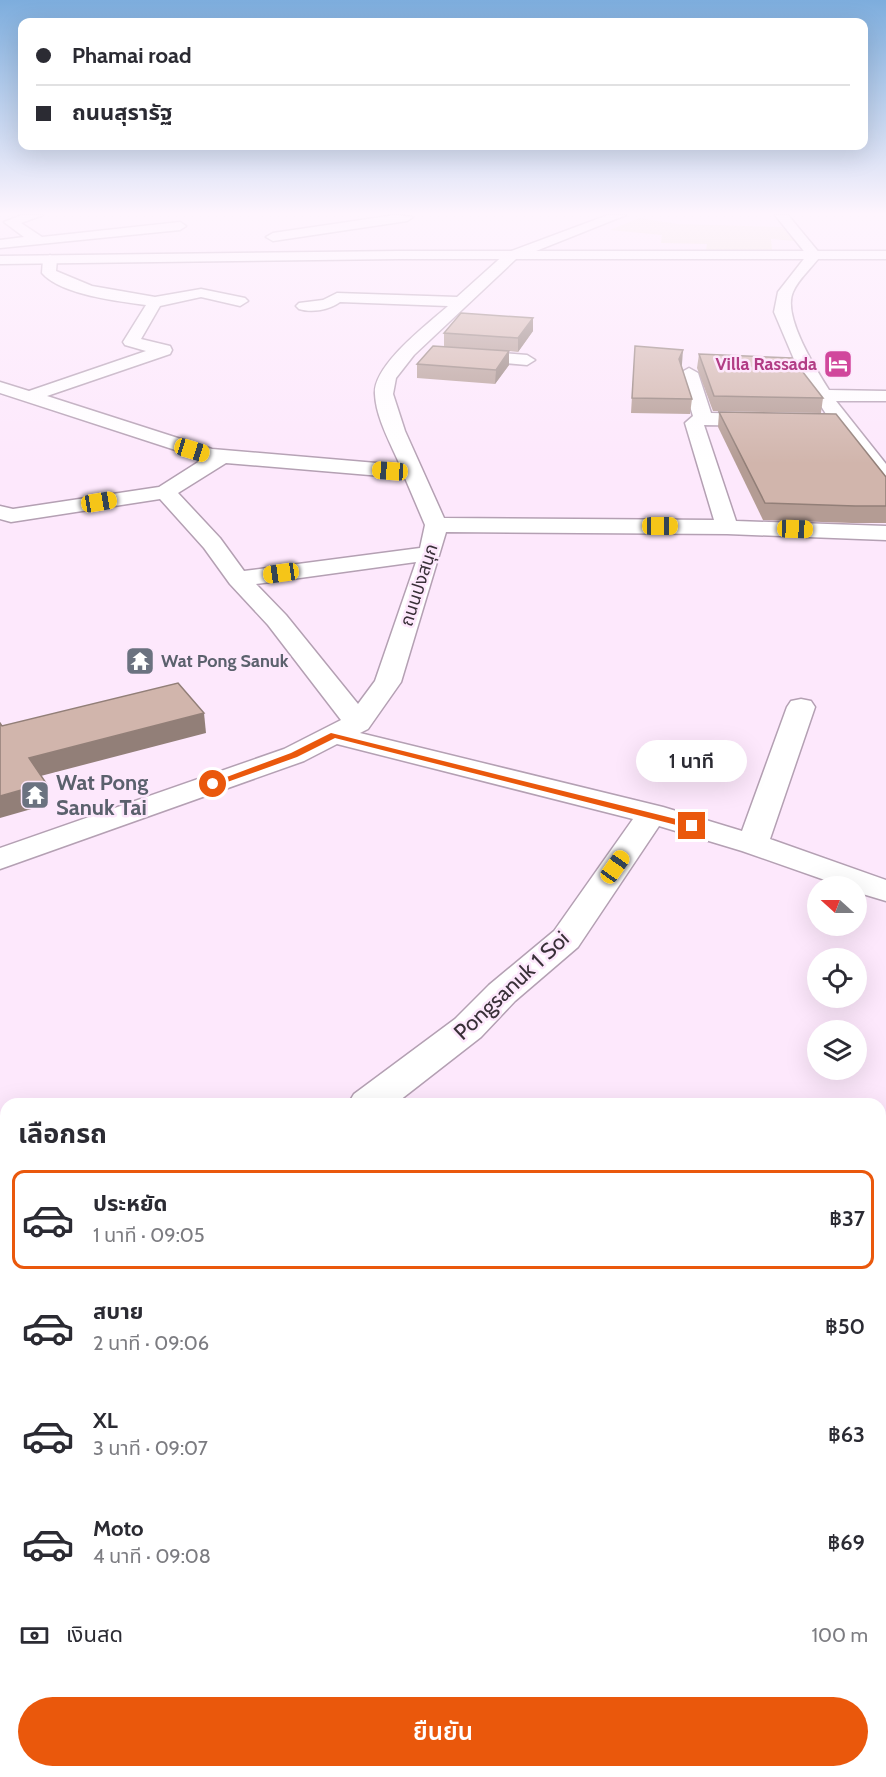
<!DOCTYPE html>
<html lang="th">
<head>
<meta charset="utf-8">
<style>
	:root { --surface:#fff; --page:#f7f7f7; --text:#2b2b33; --muted:#7c7c81; --line:#e1e1e2; --accent:#ea580c }
	body { margin:0; font-family:Cabin,"Noto Sans Thai",sans-serif; background:var(--page); color:var(--text); height:100vh; display:flex; flex-direction:column; font-size:22px; white-space:nowrap }
	* { box-sizing:border-box; margin:0 }
	p { font-size:20px; color:var(--muted) }
	.icon { flex:none; width:33px; height:33px; fill:none; stroke:currentColor; stroke-width:2; stroke-linecap:round; stroke-linejoin:round }
	.map { position:relative; flex:1; overflow:hidden }
	.details { position:absolute; left:0px; top:1098px; width:886px; height:680px; display:flex; flex-direction:column; background:var(--surface); border-radius:18px 18px 0 0; box-shadow:0 6px 24px #0002 }
	.details>* { flex:none }
	.banner { position:absolute; left:18px; top:18px; width:850px; height:132px; border-radius:12px; box-shadow:0 6px 24px #0002; display:grid; align-content:center; height:132px; padding:0 18px; background:var(--surface) }
	.needle { width:39px; rotate:291deg }
	.fabs { position:absolute; left:807px; top:876px; display:grid; gap:12px }
	.fabs a { display:grid; place-items:center; width:60px; height:60px; border-radius:50%; background:var(--surface); box-shadow:0 6px 24px #0002; font-size:30px }
	.end { position:absolute; width:27px; height:27px; margin:-14px; border:8px solid #ea580c; background:#fff; box-shadow:0 0 0 3px #fff }
	.from { border-radius:50% }
	.bubble { position:absolute; height:42px; border-radius:21px; background:var(--surface); box-shadow:0 6px 24px #0002; font-size:20px; font-weight:600; line-height:42px; text-align:center }
	.car { position:absolute; width:18px; height:36px; margin:-18px -9px; border-radius:8px; box-shadow:0 0 4px 2px #0007; background:linear-gradient(#f5c518 24%,#345 0 40%,#f5c518 0 76%,#345 0 86%,#f5c518 0) }
	.banner b { display:flex; align-items:center; gap:21px; height:57px; font-size:22px }
	.banner b+b { border-top:2px solid var(--line) }
	.banner i { width:15px; height:15px; background:var(--text) }
	ul { padding:0; list-style:none }
	li { display:flex; align-items:center; gap:18px; height:99px; margin:0 12px 9px; padding:0 6px; border:3px solid transparent; border-radius:12px }
	li div { flex:1 }
	li b { display:block; font-size:22px }
	li em { font-style:normal; font-weight:600 }
	li.active { border-color:var(--accent) }
	li>.icon { width:54px; height:54px; stroke-width:1.5 }
	h2 { padding:0 18px; font-size:27px; line-height:72px }
	.pay { display:flex; align-items:center; gap:15px; height:66px; padding:0 18px; font-size:22px }
	.pay p { margin-inline-start:auto }
	.button { display:flex; gap:12px; margin-top:auto; padding:12px 18px }
	.button a { flex:1; height:69px; border-radius:36px; background:var(--accent); color:#fff; font-size:24px; font-weight:600; line-height:69px; text-align:center }
	.map>svg:first-child { display:block }
	.commercial { fill:#eee5d0 }
	.lines { fill:none; stroke-linecap:round; stroke-linejoin:round }
	.street-casing { stroke:#b4a0b3; stroke-width:3 }
	.secondary-casing { stroke:#b4a0b3; stroke-width:3 }
	.street { fill:#fff; fill-rule:evenodd }
	.secondary { fill:#fff; fill-rule:evenodd }
	.wall { fill:#b49c94 }
	.shaded-wall { fill:#927f78 }
	.building { fill:#d1b5ac; stroke:#927f78; stroke-width:1.5 }
	.route { fill:#ea580c }
	.labels { text-anchor:middle; stroke-width:5; stroke-linejoin:round; paint-order:stroke }
	.far-hotel-label { font-size:18px; font-weight:bold; fill:#b23c85; stroke:#fde8fc; text-anchor:end }
	.far-street-label { font-size:18px; fill:#393038; stroke:#fde8fc }
	.far-worship-label { font-size:18px; font-weight:bold; fill:#5b616d; stroke:#fde8fc; text-anchor:start }
	.worship-label { font-size:22px; font-weight:bold; fill:#5b616d; stroke:#fde8fc; text-anchor:start }
	.street-label { font-size:22px; fill:#393038; stroke:#fde8fc }
</style>
</head>
<body>
<div class="map">
<svg width="886" height="1777" viewBox="0 0 886 1777">
	<rect width="100%" height="100%" fill="#fde8fc"/>
	<path class="commercial" d="M639,218L678,224L782,227L795,241L771,239L772,251L706,250L707,244L661,243L662,235L610,230Z"/>
	<g class="lines">
		<g class="street-casing">
			<g id="street">
				<path d="M22,215H43L21,223L42,237L180,222L186,226L180,230L0,248V240L24,237L4,222Z"/>
				<path d="M395,215L413,217L407,221L273,241L266,237L273,233Z"/>
				<path d="M608,215H626L516,259L414,355L396,378L393,394L405,431L444,518L714,520L685,423L693,416L680,373L689,368L698,373L711,413L763,414L772,420L763,426L704,425L736,521L886,526V540L727,534L446,532L401,682L368,729L360,733L663,807L742,831L787,707L791,701L801,699L811,701L815,707L770,839L886,880V901L856,892V886H842L742,851L659,826L578,947L515,1001L481,1037L395,1104H348L354,1094L455,1019L489,985L554,931L633,819L337,744L304,761L0,869V848L284,749L341,720L268,625L230,584L204,548L160,499L11,522L0,519V506L13,509L159,487L203,459L0,393V382L29,391L146,351L125,345L123,342L146,305C118,301 61,295 42,273L43,259L50,255L57,259L56,271L92,286L155,297L201,289L245,298L248,301L240,306L201,297L160,306L141,339L170,346L172,350L170,354L47,396L212,449L400,465C391,444 376,418 375,394C373,365 428,324 448,306L340,302C329,310 312,313 299,309L296,306L299,303L323,300L337,293L457,297L506,253ZM226,463L405,478L425,525L420,548L244,571L220,538L178,493ZM416,562L375,681L358,704L286,615L256,584Z"/>
				<path d="M775,215H788L821,255C813,267 798,279 793,292C782,316 816,369 829,390L886,391V401H836L886,464V483L879,481L833,425L814,395L799,371L774,312L778,292L807,255Z"/>
				<path d="M463,350L527,355L535,360L527,365L457,359L455,355L457,351Z"/>
				<path d="M6,1224V1258L0,1260V1226Z"/>
				<path d="M886,1385V1432L880,1434V1387Z"/>
				<path d="M563,1772H625L623,1777H561Z"/>
			</g>
		</g>
		<g class="secondary-casing">
			<path id="secondary" d="M399,251H886V259H399L0,264V256Z"/>
		</g>
		<use href="#street" class="street"/>
		<use href="#secondary" class="secondary"/>
	</g>
	<g class="wall">
		<path d="M533,331L518,352L509,351V365L495,384L417,378V364L444,346V333Z"/>
		<path d="M635,346L682,364L681,365L692,399L690,414L631,413Z"/>
		<path d="M699,354L823,398L821,413L713,411L697,368Z"/>
		<path d="M719,412L886,477V523H852L763,520L718,427Z"/>
	</g>
	<g class="shaded-wall">
		<path d="M533,318V331L518,352V338Z"/>
		<path d="M683,350L682,364L678,374L679,359Z"/>
		<path d="M509,351V365L495,384L496,370Z"/>
		<path d="M204,713L206,733L33,778L29,758Z"/>
		<path d="M46,783L49,804L0,818V796Z"/>
	</g>
	<g class="building">
		<path d="M461,313L533,318L518,338L444,333Z"/>
		<path d="M433,346L509,351L496,370L417,364Z"/>
		<path d="M635,346L683,350L679,359L692,399L632,398Z"/>
		<path d="M699,354L792,358L823,398L714,396Z"/>
		<path d="M719,412L836,414L886,477V506H855L765,503Z"/>
		<path d="M178,683L204,713L29,758L46,783L0,796V723L2,726Z"/>
	</g>
	<linearGradient id="sky" x2="0" y2="1"><stop stop-color="#7daddd"/><stop offset="0.46" stop-color="#fef5fe"/><stop offset="1" stop-color="#fef5fe" stop-opacity="0"/></linearGradient>
	<rect width="886" height="464" fill="url(#sky)"/>
	<path class="route" d="M331,733L696,824L697,826L692,829L335,738L297,757L216,786L208,784L291,753Z"/>
	<defs>
		<g id="hotel-square" transform="scale(1.5)"><rect x="-9" y="-9" width="18" height="18" rx="4" fill="#d1479c" stroke="#fde8fc"/><path d="M-6-4.5h1.5V1H6V5H4.5V3h-9V5H-6ZM-4 0a1.8 1.8 0 1 1 3.6 0ZM.5 0V-2.5h3Q6-2.5 6 0Z" fill="#fff"/></g>
		<g id="temple-square" transform="scale(1.5)"><rect x="-9" y="-9" width="18" height="18" rx="4" fill="#6b7280" stroke="#fde8fc"/><path d="M0-6L5-2H3V0L6.5 2.5H4V6H1.5V3h-3V6H-4V2.5H-6.5L-3 0V-2H-5Z" fill="#fff"/></g>
	</defs>
	<g fill-rule="evenodd">
		<use href="#hotel-square" x="838" y="364"/>
		<use href="#temple-square" x="140" y="661"/>
		<use href="#temple-square" x="35" y="795"/>
	</g>
	<g class="labels">
		<g class="far-hotel-label">
			<text x="817" y="370">Villa Rassada</text>
		</g>
		<g class="far-street-label">
			<text transform="translate(419 585) rotate(-72)" y="6">ถนนปงสนุก</text>
		</g>
		<g class="far-worship-label">
			<text x="161" y="667">Wat Pong Sanuk</text>
		</g>
		<g class="worship-label">
			<text x="56" y="790">Wat Pong<tspan x="56" dy="25">Sanuk Tai</tspan></text>
		</g>
		<g class="street-label">
			<text transform="translate(511 985) rotate(-43)" y="8">Pongsanuk 1 Soi</text>
		</g>
	</g>
</svg>
<div class="fabs">
<a><svg class="needle" viewBox="-14 -14 28 28"><path d="M0-13l5 13h-10z" fill="#e53935"/><path d="M0 13l5-13h-10z" fill="#7c7c81"/></svg></a>
<a><svg class="icon" aria-label="locate" viewBox="0 0 24 24"><circle cx="12" cy="12" r="6"/><path d="M12 2v4M12 18v4M2 12h4M18 12h4"/></svg></a>
<a><svg class="icon" aria-label="layers" viewBox="0 0 24 24"><path d="M12 4l9 5-9 5-9-5zM3 14l9 5 9-5"/></svg></a>
</div>
<i class="end from" style="left:213px;top:784px"></i>
<i class="end" style="left:692px;top:826px"></i>
<div class="bubble" style="left:636px;top:740px;width:111px">1 นาที</div>
<i class="car" style="left:192px;top:450px;rotate:107deg"></i>
<i class="car" style="left:390px;top:471px;rotate:274deg"></i>
<i class="car" style="left:99px;top:502px;rotate:81deg"></i>
<i class="car" style="left:660px;top:526px;rotate:90deg"></i>
<i class="car" style="left:795px;top:529px;rotate:92deg"></i>
<i class="car" style="left:281px;top:573px;rotate:262deg"></i>
<i class="car" style="left:615px;top:867px;rotate:35deg"></i>
<div class="banner">
<b><i class="from"></i>Phamai road</b>
<b><i></i>ถนนสุรารัฐ</b>
</div>
<section class="details">
<h2>เลือกรถ</h2>
<ul>
<li class="active"><svg class="icon" aria-label="car" viewBox="0 0 24 24"><path d="M5 17H2v-5l4-1 3-4h7l3 4 3 1v5h-3M9 17h6M6 11h13"/><circle cx="7" cy="17" r="2"/><circle cx="17" cy="17" r="2"/></svg><div><b>ประหยัด</b><p>1 นาที · 09:05</p></div><em>฿37</em></li>
<li><svg class="icon" aria-label="car" viewBox="0 0 24 24"><path d="M5 17H2v-5l4-1 3-4h7l3 4 3 1v5h-3M9 17h6M6 11h13"/><circle cx="7" cy="17" r="2"/><circle cx="17" cy="17" r="2"/></svg><div><b>สบาย</b><p>2 นาที · 09:06</p></div><em>฿50</em></li>
<li><svg class="icon" aria-label="car" viewBox="0 0 24 24"><path d="M5 17H2v-5l4-1 3-4h7l3 4 3 1v5h-3M9 17h6M6 11h13"/><circle cx="7" cy="17" r="2"/><circle cx="17" cy="17" r="2"/></svg><div><b>XL</b><p>3 นาที · 09:07</p></div><em>฿63</em></li>
<li><svg class="icon" aria-label="car" viewBox="0 0 24 24"><path d="M5 17H2v-5l4-1 3-4h7l3 4 3 1v5h-3M9 17h6M6 11h13"/><circle cx="7" cy="17" r="2"/><circle cx="17" cy="17" r="2"/></svg><div><b>Moto</b><p>4 นาที · 09:08</p></div><em>฿69</em></li>
</ul>
<div class="pay"><svg class="icon" aria-label="cash" viewBox="0 0 24 24"><path d="M3 7h18v10H3z"/><circle cx="12" cy="12" r="2"/></svg>เงินสด<p>100 m</p></div>
<div class="button"><a>ยืนยัน</a></div>
</section>
</div>
</body>
</html>
